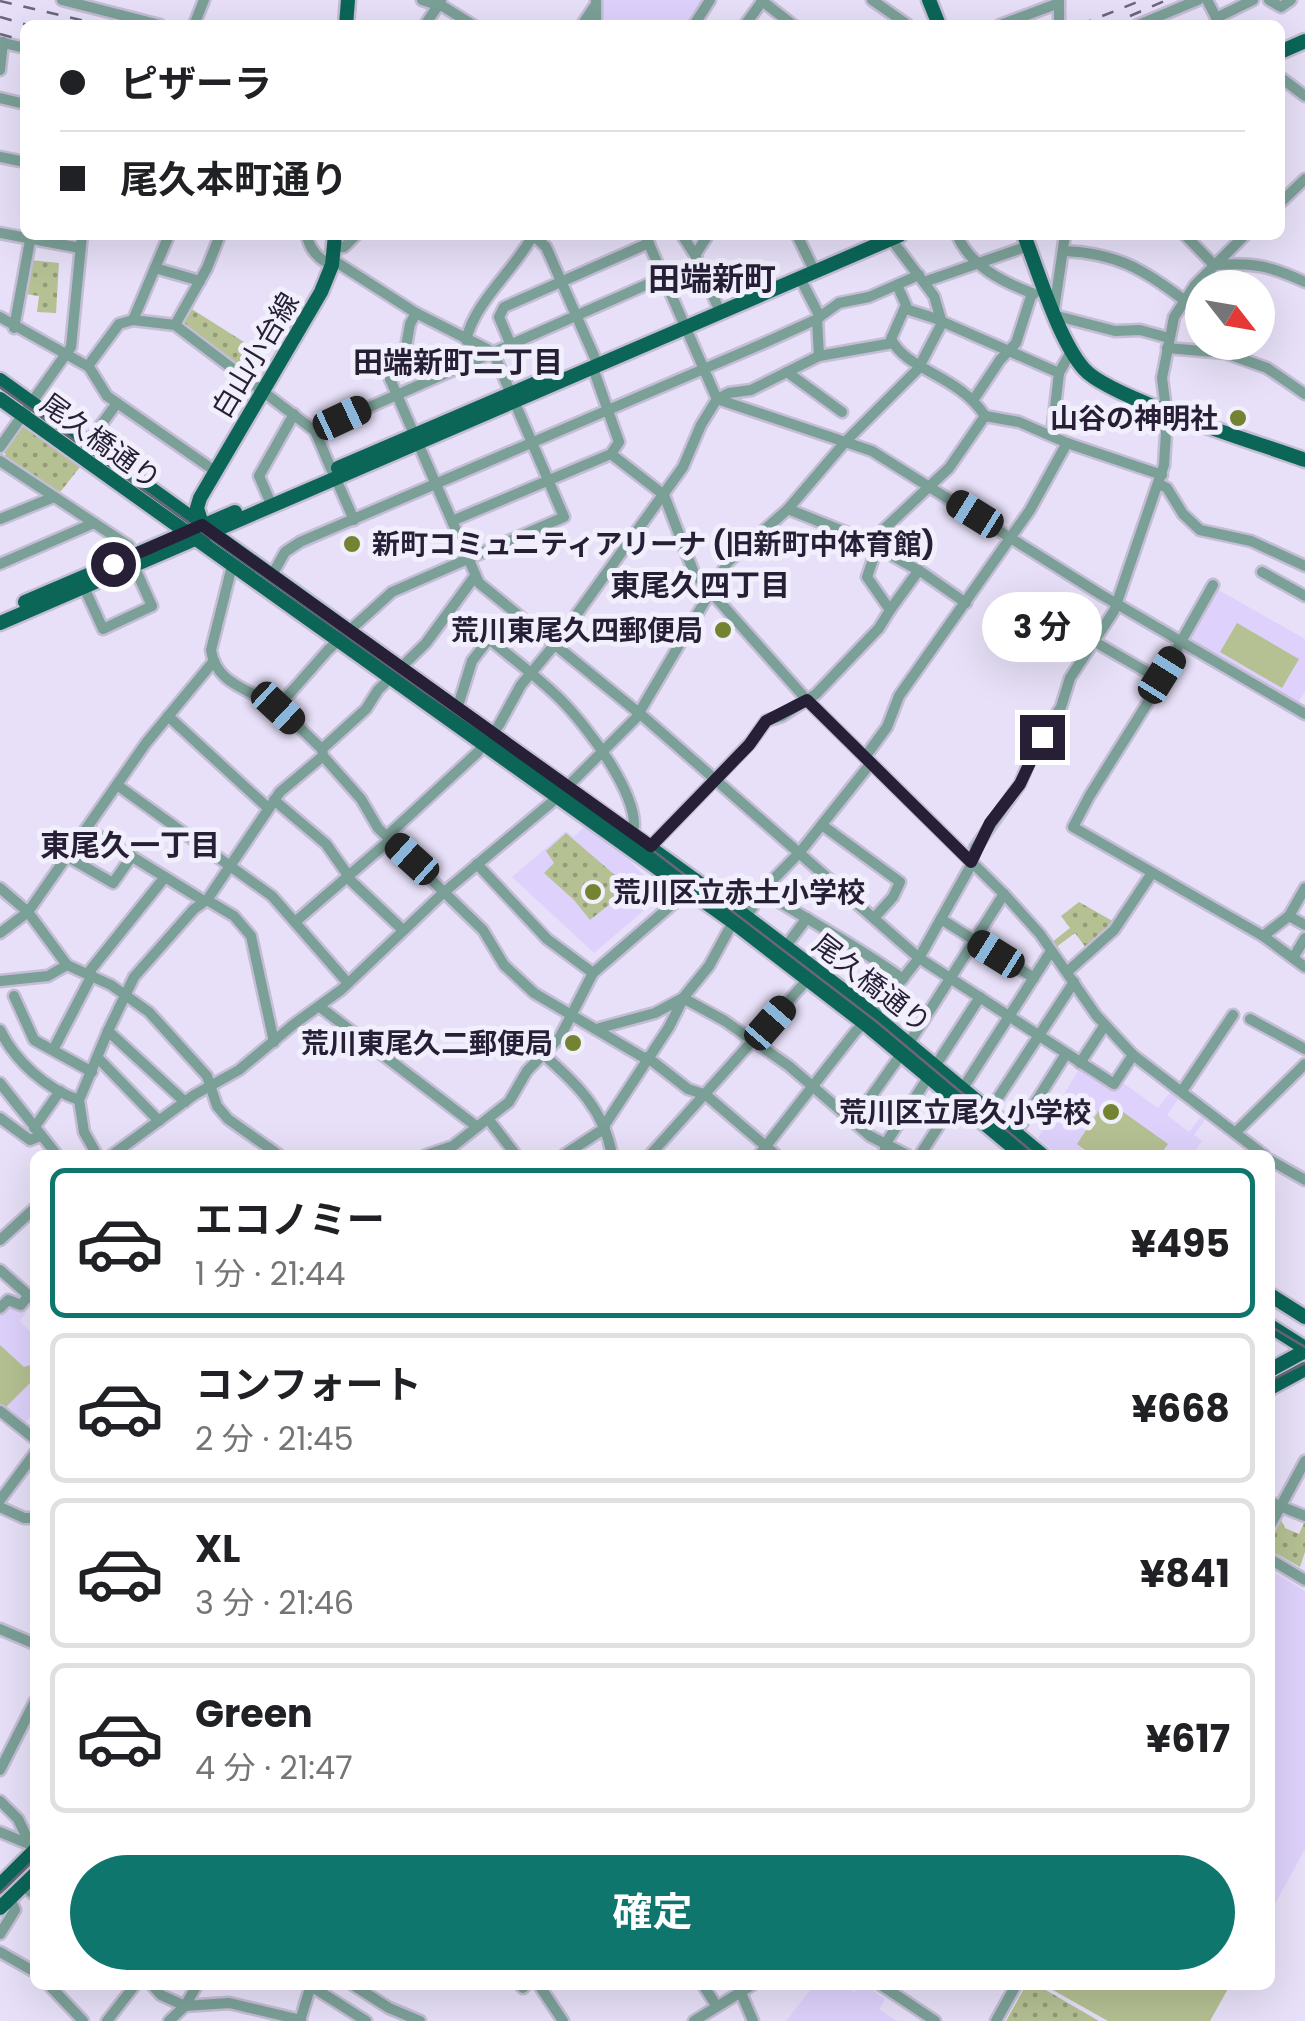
<!DOCTYPE html>
<html lang="ja">
<head>
<meta charset="utf-8">
<style>
	:root { --surface:#fff; --page:#f2f2f2; --text:#202124; --muted:#757577; --line:#e0e0e0; --accent:#0f766e }
	body { margin:0; font-family:Poppins,"Noto Sans JP",sans-serif; background:var(--page); color:var(--text); height:100vh; display:flex; flex-direction:column; font-size:38px; white-space:nowrap }
	* { box-sizing:border-box; margin:0 }
	p { font-size:32px; color:var(--muted) }
	.icon { flex:none; width:55px; height:55px; fill:none; stroke:currentColor; stroke-width:2; stroke-linecap:round; stroke-linejoin:round }
	.map { position:relative; flex:1; overflow:hidden }
	.sheet { position:absolute; left:30px; top:1150px; width:1245px; height:840px; display:flex; flex-direction:column; background:var(--surface); border-radius:15px; box-shadow:0 10px 40px #0002 }
	.sheet>* { flex:none }
	.hud { position:absolute; left:20px; top:20px; width:1265px; height:220px; border-radius:15px; box-shadow:0 10px 40px #0002; display:grid; align-content:center; height:220px; padding:0 40px; background:var(--surface) }
	.needle { width:65px; rotate:121deg }
	.buttons { position:absolute; left:1185px; top:270px; display:grid; gap:20px }
	.buttons a { display:grid; place-items:center; width:90px; height:90px; border-radius:50%; background:var(--surface); box-shadow:0 10px 40px #0002; font-size:50px }
	.end { position:absolute; width:45px; height:45px; margin:-22px; border:12px solid #261f36; background:#fff; box-shadow:0 0 0 5px #fff }
	.from { border-radius:50% }
	.bubble { position:absolute; height:70px; border-radius:35px; background:var(--surface); box-shadow:0 10px 40px #0002; font-size:32px; font-weight:700; line-height:70px; text-align:center }
	.car { position:absolute; width:30px; height:60px; margin:-30px -15px; border-radius:12px; box-shadow:0 0 8px 2px #0007; background:linear-gradient(#222 24%,#8ab4d8 0 40%,#222 0 76%,#8ab4d8 0 86%,#222 0) }
	.hud b { display:flex; align-items:center; gap:35px; height:95px; font-size:38px }
	.hud b+b { border-top:2px solid var(--line) }
	.hud i { width:25px; height:25px; background:var(--text) }
	ul { padding:18px 0 0; list-style:none }
	li { display:flex; align-items:center; gap:30px; height:150px; margin:0 20px 15px; padding:0 20px; border:5px solid var(--line); border-radius:15px }
	li div { flex:1 }
	li b { display:block; font-size:38px }
	li em { font-style:normal; font-weight:700 }
	li.selected { border-color:var(--accent) }
	li>.icon { width:90px; height:90px; stroke-width:1.5 }
	.primary-button { display:flex; gap:20px; margin-top:auto; padding:20px 40px }
	.primary-button a { flex:1; height:115px; border-radius:60px; background:var(--accent); color:#fff; font-size:40px; font-weight:700; line-height:115px; text-align:center }
	.map>svg:first-child { display:block }
	.built { fill:#ded2fc }
	.park { fill:url(#park-dots) }
	.pitch { fill:#b5c093 }
	.lines { fill:none; stroke-linecap:round; stroke-linejoin:round }
	.minor-casing { stroke:#c4bdd5; stroke-width:15 }
	.major-casing { stroke:#c4bdd5; stroke-width:19 }
	.minor { stroke:#7ba097; stroke-width:10 }
	.major { stroke:#0b6658; stroke-width:14 }
	.tram { stroke:#6c657c; stroke-width:2.5 }
	.rail { stroke:#6c657c; stroke-width:2.5; stroke-dasharray:12 12; stroke-linecap:butt }
	.route { stroke:#261f36; stroke-width:12 }
	.poi-dot { fill:#748332; stroke:#f2effc; stroke-width:4 }
	.labels { text-anchor:middle; stroke-width:10; stroke-linejoin:round; paint-order:stroke }
	.street-label { font-size:28px; fill:#261f36; stroke:#f2effc }
	.poi-label { font-size:28px; font-weight:bold; fill:#261f36; stroke:#f2effc; text-anchor:end }
	.neighbourhood-label { font-size:30px; font-weight:bold; fill:#261f36; stroke:#f2effc }
	.quarter-label { font-size:32px; font-weight:bold; fill:#261f36; stroke:#f2effc }
</style>
</head>
<body>
<div class="map">
<svg width="1305" height="2021" viewBox="0 0 1305 2021">
	<defs>
		<pattern id="park-dots" width="8" height="8" patternUnits="userSpaceOnUse" patternTransform="scale(2.5)"><rect width="8" height="8" fill="#b5c093"/><path d="M2 2h.1M6 6h.1" fill="none" stroke="#939b79" stroke-width="1.8" stroke-linecap="round"/></pattern>
	</defs>
	<rect width="100%" height="100%" fill="#e7e0f8"/>
	<g class="built">
		<path d="M603,0H707L690,25H613L600,17Z"/>
		<path d="M1215,588L1305,639V691L1298,703L1188,640Z"/>
		<path d="M584,827L630,861L662,895L594,953L512,877L566,831L574,837Z"/>
		<path d="M1081,1066L1119,1080L1158,1108L1173,1089L1181,1095L1167,1115L1189,1132L1203,1114L1207,1117L1194,1135L1202,1141L1192,1155H1058L1038,1138Z"/>
		<path d="M9,1303L21,1307L26,1313L20,1321L35,1337V1412L22,1426L0,1408V1312Z"/>
		<path d="M1270,1570L1305,1591V1849L1270,1913Z"/>
		<path d="M814,1985H844L854,1992L860,1985L868,1991L871,1989L885,1999L879,2009L897,2021H786Z"/>
	</g>
	<g class="park">
		<path d="M30,260L59,263L56,313L37,312L39,296L25,294Z"/>
		<path d="M190,308L252,347L240,368L180,324Z"/>
		<path d="M23,424L80,467L61,491L54,493L6,457L4,450Z"/>
		<path d="M566,833L630,888L590,920L574,900L544,873L554,863L546,851Z"/>
		<path d="M1079,902L1116,923L1089,952L1075,933L1055,948L1051,943L1070,928L1061,916Z"/>
		<path d="M1281,1520L1285,1528L1299,1534L1305,1521V1552L1300,1567L1270,1550L1271,1539Z"/>
		<path d="M1026,1985H1037L1099,2021H1006Z"/>
	</g>
	<g class="pitch">
		<path d="M1237,623L1299,659L1282,688L1220,652Z"/>
		<path d="M1112,1104L1168,1144L1160,1155H1092L1077,1144L1100,1109L1105,1112Z"/>
		<path d="M0,1345L24,1367L30,1365L35,1370V1378L4,1409L0,1405Z"/>
		<path d="M1044,1985H1230L1210,2021H1108Z"/>
	</g>
	<g class="lines">
		<g class="minor-casing">
			<g id="minor">
				<path d="M62,0L160,25"/>
				<path d="M422,0L444,7L473,25"/>
				<path d="M761,0L793,25"/>
				<path d="M872,0L908,25"/>
				<path d="M1207,0L1220,25"/>
				<path d="M1269,0L1281,7L1291,0"/>
				<path d="M1059,1V25"/>
				<path d="M1216,18L1253,0"/>
				<path d="M194,25L204,0"/>
				<path d="M425,25L441,1"/>
				<path d="M582,25L594,7"/>
				<path d="M596,25V0"/>
				<path d="M694,25L710,0"/>
				<path d="M745,25L763,0"/>
				<path d="M1000,25L1059,3"/>
				<path d="M1138,25L1198,0"/>
				<path d="M0,42L25,48"/>
				<path d="M0,70L3,42"/>
				<path d="M1280,77L1305,96"/>
				<path d="M0,98L25,104"/>
				<path d="M0,157L25,162"/>
				<path d="M1280,203L1305,179"/>
				<path d="M0,233L80,248"/>
				<path d="M307,235C309,249 319,260 332,265"/>
				<path d="M533,235L546,247L595,358"/>
				<path d="M645,235L717,399L872,451L1100,594L1305,714"/>
				<path d="M682,235L695,255L717,305"/>
				<path d="M797,235L811,264"/>
				<path d="M957,235C971,267 1003,282 1034,294"/>
				<path d="M1185,235L1214,265"/>
				<path d="M334,248L344,247L356,235"/>
				<path d="M1064,251C1116,253 1143,269 1184,300"/>
				<path d="M695,255L708,235"/>
				<path d="M1215,265C1253,262 1270,266 1305,282"/>
				<path d="M155,268L200,281"/>
				<path d="M800,278L820,317"/>
				<path d="M924,282L1028,246"/>
				<path d="M897,285L906,305L891,339C907,371 959,375 985,416"/>
				<path d="M906,309L934,318L1059,373"/>
				<path d="M1054,310L1065,235"/>
				<path d="M416,313L410,324L406,347L390,379L479,583L645,718L919,958L1114,1084L1133,1055"/>
				<path d="M1057,316L1115,331L1140,330L1169,338"/>
				<path d="M0,317L89,367L107,396L215,471"/>
				<path d="M817,319L819,356"/>
				<path d="M133,320L169,235"/>
				<path d="M175,325L207,268L220,235"/>
				<path d="M14,328L31,235"/>
				<path d="M466,340C475,301 514,271 533,235"/>
				<path d="M510,343L499,317L504,307L649,243"/>
				<path d="M1167,348L1225,353L1267,368L1305,394"/>
				<path d="M88,366L119,324L133,320L175,325L315,431L332,471"/>
				<path d="M787,372L842,412"/>
				<path d="M974,399L1000,360L1016,343L1032,293"/>
				<path d="M985,416L1019,422L1067,443L1162,475"/>
				<path d="M315,431L698,262"/>
				<path d="M1052,434L1059,373L1072,350"/>
				<path d="M88,443L117,403"/>
				<path d="M0,447L71,347L82,235"/>
				<path d="M611,454L664,495L694,573L807,700L1004,894L1040,934L1096,1015L1133,1055L1264,1155"/>
				<path d="M0,461L129,546L134,566L152,606L103,629L82,583"/>
				<path d="M336,479L354,520"/>
				<path d="M1159,484L1167,488L1183,514L1200,530L1251,541L1305,566"/>
				<path d="M272,506L259,476L294,414"/>
				<path d="M788,509L878,545"/>
				<path d="M0,519L54,497"/>
				<path d="M452,521L611,454L619,442L593,368"/>
				<path d="M877,547L923,573L966,603"/>
				<path d="M0,564L94,523"/>
				<path d="M232,566L211,650C216,687 256,690 280,710C295,722 308,736 322,749L323,756L361,799L378,828L483,930L504,965L534,993L646,1059"/>
				<path d="M1262,572L1305,596"/>
				<path d="M272,575L285,552L300,542L762,344L815,320L839,303L869,297L919,275"/>
				<path d="M1213,585L1162,675L1160,683L1090,795L1073,827L1263,936L1289,916L1305,888"/>
				<path d="M890,610L919,570"/>
				<path d="M1095,642L1161,680"/>
				<path d="M277,708L328,650L392,592L564,517L493,352L416,313L333,260"/>
				<path d="M457,709L472,661L489,639C513,659 539,678 561,700C586,725 642,798 633,833"/>
				<path d="M168,716L268,808"/>
				<path d="M322,749L366,709L378,690L426,643L475,576"/>
				<path d="M865,757L887,727L899,696L1030,510L1067,443"/>
				<path d="M117,785L272,896L347,982"/>
				<path d="M274,800L326,844L350,878"/>
				<path d="M822,825L900,882L893,897L874,918"/>
				<path d="M87,829L204,901"/>
				<path d="M387,836L477,753L499,725L521,685L556,643L683,467L701,425L717,399L729,393L751,390L819,356L893,343"/>
				<path d="M651,846L751,742L766,721L782,716L816,694L879,628L890,610L867,577L883,530L949,468L985,416"/>
				<path d="M68,857L113,883L132,856"/>
				<path d="M477,864L547,939L593,973"/>
				<path d="M349,879L403,930"/>
				<path d="M0,888L28,912L67,965L111,985L149,1012L207,1076L217,1106L228,1119L279,1155"/>
				<path d="M762,891C809,921 858,946 903,979"/>
				<path d="M207,900L234,916L251,936L274,1042"/>
				<path d="M1289,916L1305,925"/>
				<path d="M941,919L1034,978"/>
				<path d="M295,922L390,840"/>
				<path d="M0,933L28,912L146,743L213,662"/>
				<path d="M1263,936L1305,967"/>
				<path d="M786,946L807,918"/>
				<path d="M1293,958L1305,938"/>
				<path d="M1067,972L1114,930L1152,873"/>
				<path d="M88,973L165,877"/>
				<path d="M0,981L48,976L67,965"/>
				<path d="M14,996L34,1040L92,1072"/>
				<path d="M683,998L725,1021L789,1066L870,1136L907,1155"/>
				<path d="M320,1007L476,1126"/>
				<path d="M1250,1019L1305,1049"/>
				<path d="M596,1029L655,1013L683,998L709,966L733,922L751,910L762,891L800,852L871,763"/>
				<path d="M0,1030C15,1061 46,1089 79,1100"/>
				<path d="M108,1031L185,1102"/>
				<path d="M909,1043L1004,894"/>
				<path d="M53,1050L92,975"/>
				<path d="M544,1055C577,1084 604,1110 612,1155"/>
				<path d="M647,1057L688,1089L706,1095L776,1155"/>
				<path d="M98,1058L159,1121"/>
				<path d="M1080,1063L1105,1025"/>
				<path d="M936,1065L980,997"/>
				<path d="M0,1083L57,1155"/>
				<path d="M1182,1091L1233,1015"/>
				<path d="M990,1110L1074,982"/>
				<path d="M0,1118L30,1140L40,1136"/>
				<path d="M489,1120L516,1155"/>
				<path d="M853,1122L902,1053"/>
				<path d="M604,1126L669,1027L683,999"/>
				<path d="M34,1128L60,1091"/>
				<path d="M1236,1132L1305,1064"/>
				<path d="M1016,1133L1066,1054"/>
				<path d="M97,1155L84,1132L79,1100L108,1031L134,977L194,909L207,900L280,792L323,756"/>
				<path d="M112,1155L194,1095L239,1070L294,1024L341,990L443,893L552,802L636,718L728,562L788,509L846,441L918,369L942,323L934,296L891,239"/>
				<path d="M426,1155L453,1146L509,1102L527,1071L560,1037L593,973L689,890"/>
				<path d="M564,1155L605,1128"/>
				<path d="M650,1155L808,979"/>
				<path d="M759,1155L855,1032L882,1005L919,958L970,867L975,848L1020,784L1035,747L1061,707L1070,678L1114,611L1164,465L1167,417L1162,378L1174,317L1195,285L1245,235"/>
				<path d="M884,1155L886,1143L929,1076"/>
				<path d="M920,1155L1051,951"/>
				<path d="M1270,1160L1305,1180"/>
				<path d="M0,1240L35,1208"/>
				<path d="M0,1270L35,1301"/>
				<path d="M0,1308L8,1300L21,1305L29,1295"/>
				<path d="M0,1411L35,1439"/>
				<path d="M0,1500L35,1453"/>
				<path d="M1270,1502L1305,1516"/>
				<path d="M0,1507L24,1518H35"/>
				<path d="M1270,1526L1305,1461"/>
				<path d="M1270,1559L1305,1580"/>
				<path d="M0,1629L35,1644"/>
				<path d="M0,1770L35,1701"/>
				<path d="M0,1801L18,1819L29,1842"/>
				<path d="M0,1832L31,1845"/>
				<path d="M23,1886L35,1895"/>
				<path d="M0,1934L15,1910L10,1898"/>
				<path d="M0,1952L35,1972"/>
				<path d="M49,1985L83,2021"/>
				<path d="M152,1985L161,1995L185,2006L229,2003L301,2020"/>
				<path d="M353,1985L389,2008L420,2021"/>
				<path d="M520,1985L523,1988L526,1985"/>
				<path d="M539,1985L563,2021"/>
				<path d="M703,1985L716,2005"/>
				<path d="M881,1985L935,2021"/>
				<path d="M311,1986L366,2021"/>
				<path d="M741,1993L753,2021"/>
				<path d="M107,2021L135,1985"/>
				<path d="M169,2021L185,2006L197,1985"/>
				<path d="M300,2021L311,1985"/>
				<path d="M694,2021L752,1985"/>
				<path d="M996,2021L1016,1985"/>
			</g>
		</g>
		<g class="major-casing">
			<g id="major">
				<path d="M929,0L939,25"/>
				<path d="M346,25L348,0"/>
				<path d="M1280,52L1305,41"/>
				<path d="M1024,235C1038,271 1059,341 1084,369C1109,398 1261,444 1305,460"/>
				<path d="M0,380L745,916L852,997L1042,1155"/>
				<path d="M0,399L733,922L864,1023L1022,1155"/>
				<path d="M338,468L543,380"/>
				<path d="M203,527L197,508L200,498L321,292L332,265L335,235"/>
				<path d="M25,602L235,512"/>
				<path d="M0,623L900,235"/>
				<path d="M1270,1295L1305,1317"/>
				<path d="M1270,1326L1305,1348"/>
				<path d="M1270,1370L1305,1351"/>
				<path d="M1270,1388L1305,1369"/>
				<path d="M0,1885L35,1850"/>
				<path d="M0,1908L35,1874"/>
			</g>
		</g>
		<use href="#minor" class="minor"/>
		<use href="#major" class="major"/>
		<g class="tram">
			<path d="M0,387L429,695L617,823L877,1022L1036,1155"/>
			<path d="M1270,1326L1305,1347"/>
			<path d="M1270,1381L1305,1363"/>
			<path d="M0,1893L35,1859"/>
		</g>
		<g class="rail">
			<path d="M0,1L102,25"/>
			<path d="M1130,16L1167,0"/>
			<path d="M0,17L28,25"/>
			<path d="M1080,25L1142,0"/>
			<path d="M0,34L25,41"/>
		</g>
	</g>
	<g class="lines">
		<path class="route" d="M113,564L202,525L651,846L749,745L766,721L807,700L971,862L990,823L1020,784L1042,737"/>
	</g>
	<g class="poi-dot">
		<circle cx="1238" cy="418" r="10"/>
		<circle cx="352" cy="544" r="10"/>
		<circle cx="723" cy="630" r="10"/>
		<circle cx="593" cy="892" r="10"/>
		<circle cx="573" cy="1043" r="10"/>
		<circle cx="1111" cy="1112" r="10"/>
	</g>
	<g class="labels">
		<g class="street-label">
			<text transform="translate(255 355) rotate(-59)" y="10">白山小台線</text>
			<text transform="translate(101 441) rotate(36)" y="10">尾久橋通り</text>
			<text transform="translate(872 983) rotate(38)" y="10">尾久橋通り</text>
		</g>
		<g class="poi-label">
			<text x="1218" y="428">山谷の神明社</text>
			<text x="372" y="554" text-anchor="start">新町コミュニティアリーナ (旧新町中体育館)</text>
			<text x="703" y="640">荒川東尾久四郵便局</text>
			<text x="613" y="902" text-anchor="start">荒川区立赤土小学校</text>
			<text x="553" y="1053">荒川東尾久二郵便局</text>
			<text x="1091" y="1122">荒川区立尾久小学校</text>
		</g>
		<g class="neighbourhood-label">
			<text x="458" y="373">田端新町二丁目</text>
			<text x="700" y="596">東尾久四丁目</text>
			<text x="130" y="856">東尾久一丁目</text>
		</g>
		<g class="quarter-label">
			<text x="712" y="290">田端新町</text>
		</g>
	</g>
</svg>
<div class="buttons">
<a><svg class="needle" viewBox="-14 -14 28 28"><path d="M0-13l5 13h-10z" fill="#e53935"/><path d="M0 13l5-13h-10z" fill="#757577"/></svg></a>
</div>
<i class="end from" style="left:113px;top:564px"></i>
<i class="end" style="left:1042px;top:737px"></i>
<div class="bubble" style="left:982px;top:592px;width:120px">3 分</div>
<i class="car" style="left:342px;top:418px;rotate:65deg"></i>
<i class="car" style="left:975px;top:514px;rotate:302deg"></i>
<i class="car" style="left:1162px;top:675px;rotate:32deg"></i>
<i class="car" style="left:278px;top:708px;rotate:133deg"></i>
<i class="car" style="left:412px;top:859px;rotate:312deg"></i>
<i class="car" style="left:996px;top:954px;rotate:302deg"></i>
<i class="car" style="left:770px;top:1023px;rotate:41deg"></i>
<div class="hud">
<b><i class="from"></i>ピザーラ</b>
<b><i></i>尾久本町通り</b>
</div>
<section class="sheet">
<ul>
<li class="selected"><svg class="icon" aria-label="car" viewBox="0 0 24 24"><path d="M5 17H2v-5l4-1 3-4h7l3 4 3 1v5h-3M9 17h6M6 11h13"/><circle cx="7" cy="17" r="2"/><circle cx="17" cy="17" r="2"/></svg><div><b>エコノミー</b><p>1 分 · 21:44</p></div><em>¥495</em></li>
<li><svg class="icon" aria-label="car" viewBox="0 0 24 24"><path d="M5 17H2v-5l4-1 3-4h7l3 4 3 1v5h-3M9 17h6M6 11h13"/><circle cx="7" cy="17" r="2"/><circle cx="17" cy="17" r="2"/></svg><div><b>コンフォート</b><p>2 分 · 21:45</p></div><em>¥668</em></li>
<li><svg class="icon" aria-label="car" viewBox="0 0 24 24"><path d="M5 17H2v-5l4-1 3-4h7l3 4 3 1v5h-3M9 17h6M6 11h13"/><circle cx="7" cy="17" r="2"/><circle cx="17" cy="17" r="2"/></svg><div><b>XL</b><p>3 分 · 21:46</p></div><em>¥841</em></li>
<li><svg class="icon" aria-label="car" viewBox="0 0 24 24"><path d="M5 17H2v-5l4-1 3-4h7l3 4 3 1v5h-3M9 17h6M6 11h13"/><circle cx="7" cy="17" r="2"/><circle cx="17" cy="17" r="2"/></svg><div><b>Green</b><p>4 分 · 21:47</p></div><em>¥617</em></li>
</ul>
<div class="primary-button"><a>確定</a></div>
</section>
</div>
</body>
</html>
